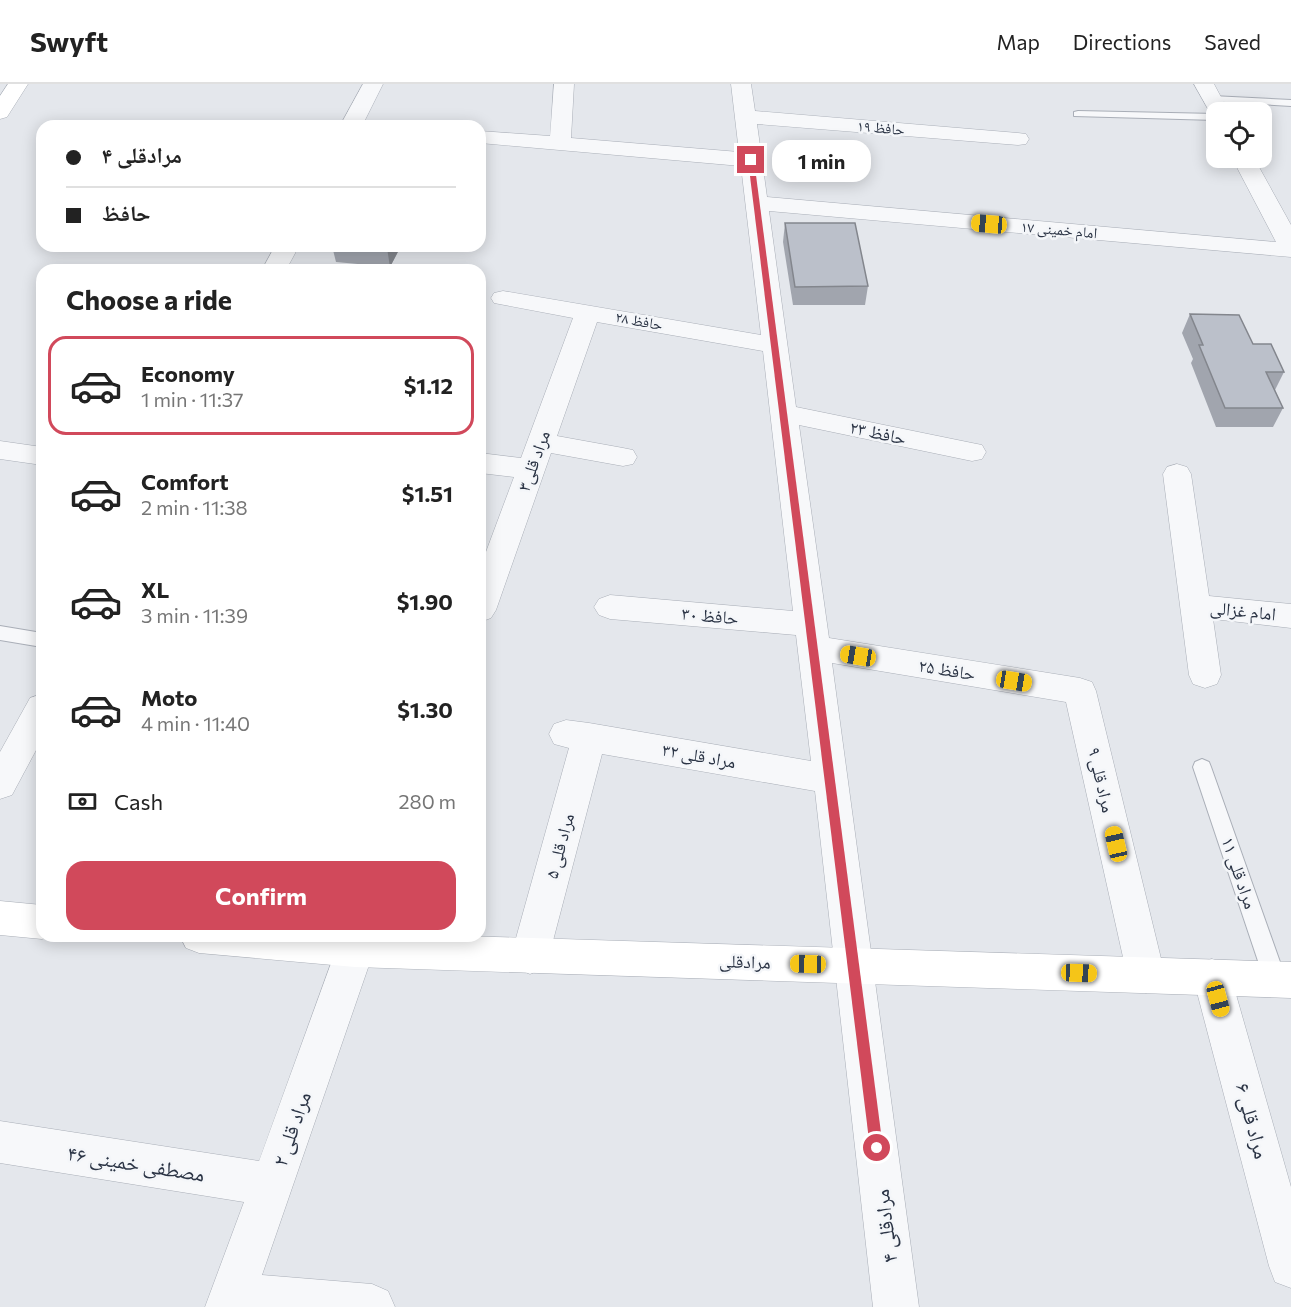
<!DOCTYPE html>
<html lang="en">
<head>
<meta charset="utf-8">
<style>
	:root { --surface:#fff; --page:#f2f2f2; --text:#222; --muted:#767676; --line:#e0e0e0; --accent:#d1495b }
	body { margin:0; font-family:Commissioner,"Noto Naskh Arabic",sans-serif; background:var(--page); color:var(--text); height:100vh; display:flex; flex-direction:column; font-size:22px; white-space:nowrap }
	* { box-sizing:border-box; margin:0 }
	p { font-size:20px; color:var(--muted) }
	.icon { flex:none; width:33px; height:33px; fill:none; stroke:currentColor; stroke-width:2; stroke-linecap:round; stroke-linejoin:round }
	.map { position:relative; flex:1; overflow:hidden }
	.drawer { position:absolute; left:36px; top:180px; width:450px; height:678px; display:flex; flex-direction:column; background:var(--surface); border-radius:18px; box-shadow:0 3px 15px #0003 }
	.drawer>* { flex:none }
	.top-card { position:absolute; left:36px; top:36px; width:450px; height:132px; border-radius:18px; box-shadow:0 3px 15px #0003; display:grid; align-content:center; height:132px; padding:0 30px; background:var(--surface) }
	.tools { position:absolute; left:1206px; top:18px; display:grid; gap:12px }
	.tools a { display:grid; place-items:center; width:66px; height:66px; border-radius:12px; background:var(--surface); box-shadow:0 3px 15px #0003; font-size:30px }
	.end { position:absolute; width:27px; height:27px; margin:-14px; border:8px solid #d1495b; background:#fff; box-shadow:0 0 0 3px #fff }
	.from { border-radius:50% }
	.bubble { position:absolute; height:42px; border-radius:18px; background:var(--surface); box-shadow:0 3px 15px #0003; font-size:20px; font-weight:700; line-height:42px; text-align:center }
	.car { position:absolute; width:18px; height:36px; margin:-18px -9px; border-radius:8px; box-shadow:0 0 4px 2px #0007; background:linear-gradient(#f5c518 24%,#345 0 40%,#f5c518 0 76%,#345 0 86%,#f5c518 0) }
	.top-card b { display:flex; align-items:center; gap:21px; height:57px; font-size:22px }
	.top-card b+b { border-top:2px solid var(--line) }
	.top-card i { width:15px; height:15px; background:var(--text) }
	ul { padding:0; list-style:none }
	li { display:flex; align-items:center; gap:18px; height:99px; margin:0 12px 9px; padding:0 18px; border:3px solid transparent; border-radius:18px }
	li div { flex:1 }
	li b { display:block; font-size:22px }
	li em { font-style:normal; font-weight:700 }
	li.selected { border-color:var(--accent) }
	li>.icon { width:54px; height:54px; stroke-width:1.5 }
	h2 { padding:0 30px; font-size:27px; line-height:72px }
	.pay { display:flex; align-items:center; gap:15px; height:66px; padding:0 30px; font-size:22px }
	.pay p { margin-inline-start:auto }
	.cta { display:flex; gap:12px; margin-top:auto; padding:12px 30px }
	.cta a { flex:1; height:69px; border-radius:18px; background:var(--accent); color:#fff; font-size:24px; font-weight:700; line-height:69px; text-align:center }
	header { display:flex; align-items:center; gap:36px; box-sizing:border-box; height:84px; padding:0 30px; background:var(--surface); border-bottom:2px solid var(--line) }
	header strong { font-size:28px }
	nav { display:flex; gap:33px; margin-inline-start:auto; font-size:21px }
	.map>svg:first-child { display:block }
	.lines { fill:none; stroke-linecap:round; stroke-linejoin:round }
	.lane-casing { stroke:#a9aeb7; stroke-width:2 }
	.street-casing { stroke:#a9aeb7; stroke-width:1 }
	.secondary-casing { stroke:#a9aeb7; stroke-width:1 }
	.lane { fill:#f7f8fa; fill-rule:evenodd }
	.street { fill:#f7f8fa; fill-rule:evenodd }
	.secondary { fill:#fff; fill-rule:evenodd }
	.wall { fill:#a1a5ae }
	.shaded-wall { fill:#83868d }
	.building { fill:#bbc0ca; stroke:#83868d; stroke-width:1.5 }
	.route { fill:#d1495b }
	.labels { text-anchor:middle; stroke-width:5; stroke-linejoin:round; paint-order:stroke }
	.far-street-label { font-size:15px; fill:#2b3445; stroke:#f4f6f9 }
	.street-label { font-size:18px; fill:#2b3445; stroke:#f4f6f9 }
	.near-street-label { font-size:21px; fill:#2b3445; stroke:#f4f6f9 }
</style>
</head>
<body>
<header>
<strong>Swyft</strong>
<nav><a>Map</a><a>Directions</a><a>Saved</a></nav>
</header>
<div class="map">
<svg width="1291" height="1223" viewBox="0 0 1291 1223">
	<rect width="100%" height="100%" fill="#e4e7ec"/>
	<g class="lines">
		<g class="lane-casing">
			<g id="lane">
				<path d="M1212,12L1291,16V22L1208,17L1206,15Z"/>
				<path d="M1078,27L1216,30V36L1074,32V28Z"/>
				<path d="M0,542L42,549V563L0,556Z"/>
				<path d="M1202,675L1209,678L1211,683L1286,895L1282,902L1275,905L1268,902L1264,895L1193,683L1195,678Z"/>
			</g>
		</g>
		<g class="street-casing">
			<g id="street">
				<path d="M363,0H383L362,42H340Z"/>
				<path d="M554,0H574L571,54L739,68L731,0H751L755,27L1018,49L1026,50L1029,55L1026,60L1018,61L757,40L767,113L1276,158L1232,74H1254L1291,141V173L769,127L796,323L972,359L982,361L986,368L982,375L972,377L799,341L829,554L1080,594L1092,598L1096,607L1165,891L1160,904L1146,909L1132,904L1127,891L1066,618L832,579L919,1223H873L815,707L602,670L549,872L544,884L530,890L516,884L511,872L569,664L554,660L549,650L554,640L566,636L589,639L811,677L796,551L610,535L599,531L594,523L599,515L610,511L793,527L763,267L597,238L557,352L623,364L633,366L637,373L633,380L623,382L551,369L496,526L491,534L480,538V484L514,393L480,389V369L521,374L573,234L494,219L491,214L494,209L503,207L761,251L741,82L480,59V47L550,52Z"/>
				<path d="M1194,0H1214L1229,28H1216V34L1212,32Z"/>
				<path d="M275,162H299L286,186H262Z"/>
				<path d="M0,357L42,363V381L0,375Z"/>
				<path d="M1177,380L1187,383L1191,390L1209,512L1291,520V544L1213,535L1221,591L1217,600L1205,604L1193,600L1189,591L1163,390L1167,383Z"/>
				<path d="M42,610V655L12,711L0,715V668L30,614Z"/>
				<path d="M341,852H379L262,1191L372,1200L388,1207L395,1223H205L244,1118L0,1079V1037L259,1077Z"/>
				<path d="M1212,875L1226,880L1231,893L1291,1103V1204L1275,1198L1269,1182L1193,893L1198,880Z"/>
			</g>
		</g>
		<g class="secondary-casing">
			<g id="secondary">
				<path d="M8,0H28L7,33L0,35V12Z"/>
				<path d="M0,817L42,821V852H50L42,855L0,851Z"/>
				<path d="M180,852H465L1291,878V914L355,883L199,869L186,864Z"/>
			</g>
		</g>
		<use href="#lane" class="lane"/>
		<use href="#street" class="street"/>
		<use href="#secondary" class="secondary"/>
	</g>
	<g class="wall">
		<path d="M785,139L868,202L865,221H793L783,158Z"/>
		<path d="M332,162H401L390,183L336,178Z"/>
		<path d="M1190,230L1253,260L1284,288L1275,306L1283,324L1273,343H1216L1191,279L1193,275L1182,249Z"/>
	</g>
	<path class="shaded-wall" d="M388,162H401L390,183L387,164Z"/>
	<g class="building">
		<path d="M785,139H855L868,202L795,203Z"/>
		<path d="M362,162H388L387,164Z"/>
		<path d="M1190,230L1239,231L1253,260H1271L1284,288H1266L1283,324H1225L1199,261H1203Z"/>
	</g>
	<path class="route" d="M751,74L754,76L883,1064L881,1068L877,1070L872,1068L870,1064L748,76Z"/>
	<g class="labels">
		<g class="far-street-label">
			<text transform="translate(881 44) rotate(5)" y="5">حافظ ۱۹</text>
			<text transform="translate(1059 146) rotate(5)" y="5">امام خمینی ۱۷</text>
			<text transform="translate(639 237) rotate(10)" y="5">حافظ ۲۸</text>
		</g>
		<g class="street-label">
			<text transform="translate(878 349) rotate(12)" y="6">حافظ ۲۳</text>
			<text transform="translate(534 377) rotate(-70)" y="6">مراد قلی۳</text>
			<text transform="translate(1243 527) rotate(6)" y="6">امام غزالی</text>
			<text transform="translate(710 532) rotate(5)" y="6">حافظ ۳۰</text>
			<text transform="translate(947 586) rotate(9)" y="6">حافظ ۲۵</text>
			<text transform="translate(699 672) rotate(10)" y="6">مراد قلی ۳۲</text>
			<text transform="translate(1101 696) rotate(77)" y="6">مراد قلی ۹</text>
			<text transform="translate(560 762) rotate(-75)" y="6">مراد قلی ۵</text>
			<text transform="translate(1239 789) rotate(71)" y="6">مراد قلی ۱۱</text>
			<text transform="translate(745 878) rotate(2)" y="6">مرادقلی</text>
		</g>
		<g class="near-street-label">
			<text transform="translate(1252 1037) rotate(75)" y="7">مراد قلی ۶</text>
			<text transform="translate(292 1045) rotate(-71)" y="7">مراد قلی ۲</text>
			<text transform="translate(136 1080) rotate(9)" y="7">مصطفی خمینی ۴۶</text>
			<text transform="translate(886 1142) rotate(-97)" y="7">مرادقلی ۴</text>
		</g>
	</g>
</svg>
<div class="tools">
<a><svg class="icon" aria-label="locate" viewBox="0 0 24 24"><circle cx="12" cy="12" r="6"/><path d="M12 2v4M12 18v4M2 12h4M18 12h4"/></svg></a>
</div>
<i class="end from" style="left:877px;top:1064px"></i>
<i class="end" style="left:751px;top:76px"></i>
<div class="bubble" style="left:772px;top:56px;width:99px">1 min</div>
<i class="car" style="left:989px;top:140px;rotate:275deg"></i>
<i class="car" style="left:858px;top:572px;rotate:279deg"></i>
<i class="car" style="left:1014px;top:597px;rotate:99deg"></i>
<i class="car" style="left:1116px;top:760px;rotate:347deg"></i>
<i class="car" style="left:808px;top:880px;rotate:271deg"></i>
<i class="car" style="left:1079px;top:889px;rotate:92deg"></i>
<i class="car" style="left:1218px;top:915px;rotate:165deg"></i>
<div class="top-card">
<b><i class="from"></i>مرادقلی ۴</b>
<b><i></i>حافظ</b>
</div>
<section class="drawer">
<h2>Choose a ride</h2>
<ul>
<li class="selected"><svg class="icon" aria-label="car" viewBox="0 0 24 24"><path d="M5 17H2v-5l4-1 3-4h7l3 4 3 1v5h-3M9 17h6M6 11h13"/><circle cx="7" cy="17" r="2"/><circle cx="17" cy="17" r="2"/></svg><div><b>Economy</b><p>1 min · 11:37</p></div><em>$1.12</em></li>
<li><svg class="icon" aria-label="car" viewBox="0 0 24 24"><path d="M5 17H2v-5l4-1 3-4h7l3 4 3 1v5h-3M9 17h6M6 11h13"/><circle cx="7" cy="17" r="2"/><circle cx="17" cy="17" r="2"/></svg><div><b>Comfort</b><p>2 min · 11:38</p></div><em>$1.51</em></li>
<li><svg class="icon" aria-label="car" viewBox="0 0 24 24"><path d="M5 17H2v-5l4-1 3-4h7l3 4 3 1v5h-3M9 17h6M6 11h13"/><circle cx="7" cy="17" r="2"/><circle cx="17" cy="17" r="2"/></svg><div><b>XL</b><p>3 min · 11:39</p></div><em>$1.90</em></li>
<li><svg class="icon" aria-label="car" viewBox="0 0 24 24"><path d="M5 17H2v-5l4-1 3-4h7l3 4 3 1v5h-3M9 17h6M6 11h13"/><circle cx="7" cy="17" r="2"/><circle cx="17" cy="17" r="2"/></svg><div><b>Moto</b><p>4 min · 11:40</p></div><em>$1.30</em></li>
</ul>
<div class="pay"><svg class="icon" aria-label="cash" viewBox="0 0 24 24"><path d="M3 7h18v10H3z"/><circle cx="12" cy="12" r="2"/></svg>Cash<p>280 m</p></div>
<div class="cta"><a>Confirm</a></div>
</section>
</div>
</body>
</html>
